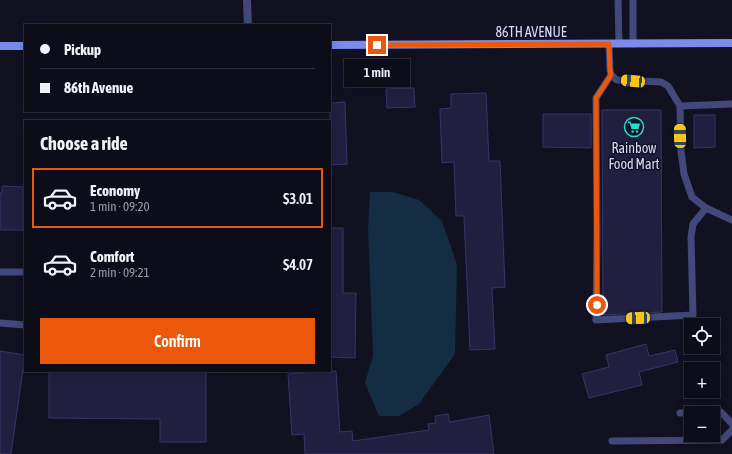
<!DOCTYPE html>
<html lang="en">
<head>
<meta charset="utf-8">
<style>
	:root { --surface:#0d0d1a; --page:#161623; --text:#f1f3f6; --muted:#9a9ca2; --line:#2d2d39; --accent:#ea580c }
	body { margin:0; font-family:"Asap Condensed",sans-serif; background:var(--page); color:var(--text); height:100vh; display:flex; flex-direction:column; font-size:15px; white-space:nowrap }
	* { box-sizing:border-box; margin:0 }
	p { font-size:13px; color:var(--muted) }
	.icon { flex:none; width:22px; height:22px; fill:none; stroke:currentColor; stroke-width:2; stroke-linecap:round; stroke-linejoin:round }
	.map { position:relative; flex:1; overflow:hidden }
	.panel { position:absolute; left:24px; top:120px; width:307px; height:252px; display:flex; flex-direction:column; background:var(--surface); border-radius:0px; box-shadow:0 2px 10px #0003,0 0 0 1px var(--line) }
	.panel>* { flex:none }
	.hud { position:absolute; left:24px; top:24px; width:307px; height:88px; border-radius:0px; box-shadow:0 2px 10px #0003,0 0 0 1px var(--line); display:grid; align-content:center; height:88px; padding:0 16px; background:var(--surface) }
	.fabs { position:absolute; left:684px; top:318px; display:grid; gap:8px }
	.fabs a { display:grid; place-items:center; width:36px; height:36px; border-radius:0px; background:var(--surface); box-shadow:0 2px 10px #0003,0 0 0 1px var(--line); font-size:20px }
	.end { position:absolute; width:18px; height:18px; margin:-9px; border:5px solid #ea580c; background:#fff; box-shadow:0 0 0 2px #fff }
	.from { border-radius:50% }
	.bubble { position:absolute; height:28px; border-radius:0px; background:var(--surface); box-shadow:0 2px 10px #0003,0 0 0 1px var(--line); font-size:13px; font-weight:600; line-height:28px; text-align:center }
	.car { position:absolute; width:12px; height:24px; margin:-12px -6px; border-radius:5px; box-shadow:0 0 3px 1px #0007; background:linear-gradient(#f5c518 24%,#345 0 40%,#f5c518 0 76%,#345 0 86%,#f5c518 0) }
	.hud b { display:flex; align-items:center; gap:14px; height:38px; font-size:15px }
	.hud b+b { border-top:1px solid var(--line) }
	.hud i { width:10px; height:10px; background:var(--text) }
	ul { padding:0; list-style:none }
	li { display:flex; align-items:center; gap:12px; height:60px; margin:0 8px 6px; padding:0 8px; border:2px solid transparent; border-radius:0px }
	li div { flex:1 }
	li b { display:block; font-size:15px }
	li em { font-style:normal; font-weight:600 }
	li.active { border-color:var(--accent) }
	li>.icon { width:36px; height:36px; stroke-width:1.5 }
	h2 { padding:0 16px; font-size:18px; line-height:48px }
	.primary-button { display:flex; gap:8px; margin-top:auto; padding:8px 16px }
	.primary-button a { flex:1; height:46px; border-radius:0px; background:var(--accent); color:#fff; font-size:16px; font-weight:600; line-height:46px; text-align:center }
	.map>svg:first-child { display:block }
	.water { fill:#142d42 }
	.building { fill:#211f40; stroke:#363569 }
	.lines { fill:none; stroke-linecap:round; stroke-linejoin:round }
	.lane { stroke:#42497a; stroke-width:7 }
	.street { stroke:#42497a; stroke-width:8 }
	.secondary { stroke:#7a8bed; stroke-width:8 }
	.route { stroke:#ea580c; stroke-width:5 }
	.labels { text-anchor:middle; stroke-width:3; stroke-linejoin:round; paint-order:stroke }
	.street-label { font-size:14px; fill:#d7d9fa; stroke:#112 }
	.poi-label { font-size:14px; fill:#d7d9fa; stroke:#112 }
</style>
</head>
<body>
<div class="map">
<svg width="732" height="454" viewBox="0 0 732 454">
	<rect width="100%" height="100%" fill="#112"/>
	<path class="water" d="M370,192H393L419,200L442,221L457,265L455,354L419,404L399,416H379L365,383L373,355L368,228Z"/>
	<g class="building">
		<path d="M414,88L415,107L387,108L386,89Z"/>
		<path d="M486,93L489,161H500L505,287L492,288L495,349L470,350L464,216H456L454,162L442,163L440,109L451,108V94Z"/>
		<path d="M345,102L347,164L330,165V103Z"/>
		<path d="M602,110H661L662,312L603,315Z"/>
		<path d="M543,114H591V148L543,147Z"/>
		<path d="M694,115H715V147L694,148Z"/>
		<path d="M2,186L23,187V230H0V193H2Z"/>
		<path d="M330,228H343V293H356L355,358L330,357Z"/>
		<path d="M646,344L649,356L675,350L678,362L639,372L642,385L589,398L582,374L609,367L606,355Z"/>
		<path d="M0,351L25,355L11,454H0Z"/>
		<path d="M49,371H206V442H160V419L49,418Z"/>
		<path d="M336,371L340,432L352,431L353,441L429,430L428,424L436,423L435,416L448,414L450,422L489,415L494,454H305L304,434L292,435L288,374Z"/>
	</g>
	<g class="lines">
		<g class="lane">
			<path d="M618,0L619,44"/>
			<path d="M633,0V44"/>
			<path d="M609,44L610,70L611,75L617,80L661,82L668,86L680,106L681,151L684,174L692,197L706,208L732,220"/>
			<path d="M611,75L596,98L597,234L596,320L693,315L691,237L693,224L706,208"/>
			<path d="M680,106L732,104"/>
			<path d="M0,272H25"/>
			<path d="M0,323L25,325"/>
			<path d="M680,413L721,412L732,424"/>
			<path d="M612,441L722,440L732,430"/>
		</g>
		<path class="street" d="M247,0L248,25"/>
		<g class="secondary">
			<path d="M330,45L732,43"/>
			<path d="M0,46H25"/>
		</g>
	</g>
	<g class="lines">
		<path class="route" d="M377,45L609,44L610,70L611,75L596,98L597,305"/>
	</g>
	<defs>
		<g id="supermarket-ring" transform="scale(1)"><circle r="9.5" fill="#112" stroke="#1eded2" stroke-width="1.5"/><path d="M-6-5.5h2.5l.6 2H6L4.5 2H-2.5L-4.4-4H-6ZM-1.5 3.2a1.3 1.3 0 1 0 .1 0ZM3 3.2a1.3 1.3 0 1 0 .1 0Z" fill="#1eded2"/></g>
	</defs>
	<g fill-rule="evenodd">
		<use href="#supermarket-ring" x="634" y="127"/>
	</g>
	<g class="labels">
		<g class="street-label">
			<text x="531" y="37">86TH AVENUE</text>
		</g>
		<g class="poi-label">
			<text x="634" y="153">Rainbow<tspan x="634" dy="16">Food Mart</tspan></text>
		</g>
	</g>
</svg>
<div class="fabs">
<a><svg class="icon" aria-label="locate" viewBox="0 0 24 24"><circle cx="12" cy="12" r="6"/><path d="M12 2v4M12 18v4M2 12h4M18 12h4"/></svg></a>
<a>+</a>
<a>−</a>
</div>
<i class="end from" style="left:597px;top:305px"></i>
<i class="end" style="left:377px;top:45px"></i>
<div class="bubble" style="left:344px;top:59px;width:66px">1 min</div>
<i class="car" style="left:633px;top:81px;rotate:275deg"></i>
<i class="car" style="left:680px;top:136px;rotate:359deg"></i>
<i class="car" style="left:638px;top:318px;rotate:268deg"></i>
<div class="hud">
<b><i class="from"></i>Pickup</b>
<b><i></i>86th Avenue</b>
</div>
<section class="panel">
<h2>Choose a ride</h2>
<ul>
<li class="active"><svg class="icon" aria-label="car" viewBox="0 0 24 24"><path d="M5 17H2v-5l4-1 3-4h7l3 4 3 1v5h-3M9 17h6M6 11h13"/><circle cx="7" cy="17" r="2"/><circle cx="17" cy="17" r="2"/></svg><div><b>Economy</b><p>1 min · 09:20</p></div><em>$3.01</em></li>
<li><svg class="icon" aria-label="car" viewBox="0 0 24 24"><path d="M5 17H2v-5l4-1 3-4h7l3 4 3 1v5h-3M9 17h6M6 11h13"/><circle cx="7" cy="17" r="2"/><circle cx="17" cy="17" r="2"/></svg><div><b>Comfort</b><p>2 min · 09:21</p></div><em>$4.07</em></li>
</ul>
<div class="primary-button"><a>Confirm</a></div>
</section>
</div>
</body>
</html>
